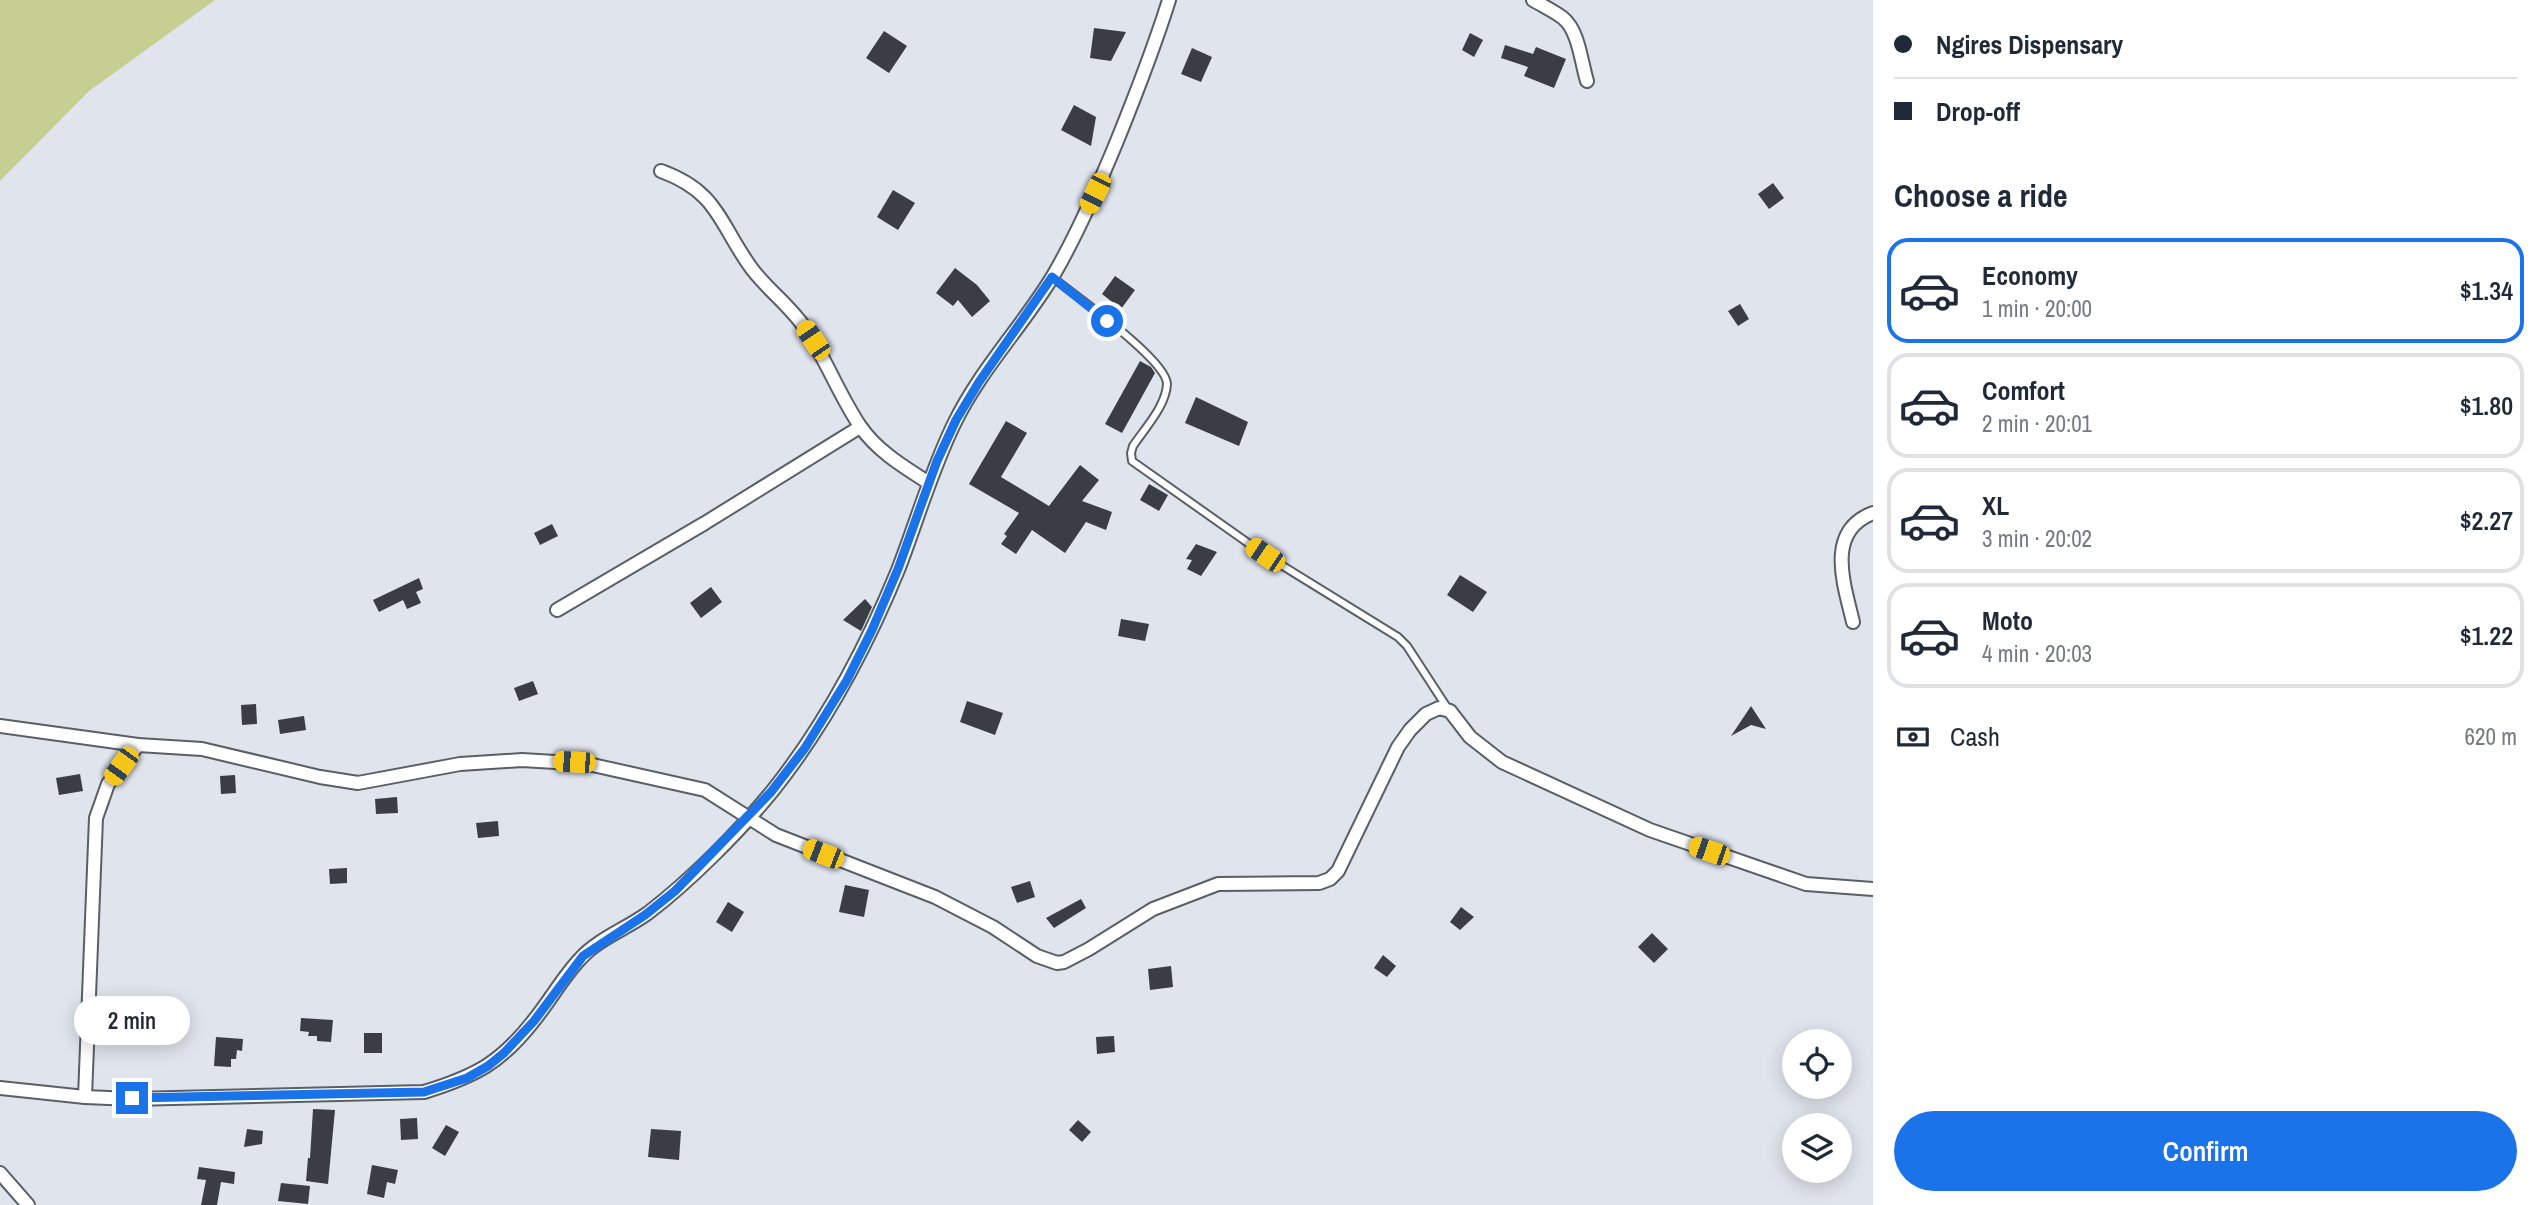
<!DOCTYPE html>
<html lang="en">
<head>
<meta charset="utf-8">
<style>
	:root { --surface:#fff; --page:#f6f6f7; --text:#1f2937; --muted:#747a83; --line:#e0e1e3; --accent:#1a73e8 }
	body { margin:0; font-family:"Archivo Narrow",sans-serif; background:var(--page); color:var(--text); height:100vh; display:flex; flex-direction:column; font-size:26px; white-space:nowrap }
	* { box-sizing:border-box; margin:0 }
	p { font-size:23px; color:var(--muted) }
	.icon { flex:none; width:38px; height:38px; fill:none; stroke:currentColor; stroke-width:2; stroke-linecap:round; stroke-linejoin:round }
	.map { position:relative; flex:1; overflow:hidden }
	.drawer { display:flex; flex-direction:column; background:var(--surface); width:665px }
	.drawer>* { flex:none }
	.banner { display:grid; align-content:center; height:154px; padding:0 21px; background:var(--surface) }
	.controls { position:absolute; left:1782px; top:1029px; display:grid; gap:14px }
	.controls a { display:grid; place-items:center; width:70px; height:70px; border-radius:50%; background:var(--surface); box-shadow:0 4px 18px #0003; font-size:35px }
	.end { position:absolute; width:32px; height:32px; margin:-16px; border:9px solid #1a73e8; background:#fff; box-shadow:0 0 0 4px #fff }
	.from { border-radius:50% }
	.bubble { position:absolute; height:49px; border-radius:24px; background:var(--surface); box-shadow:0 4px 18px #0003; font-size:23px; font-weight:600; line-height:49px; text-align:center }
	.car { position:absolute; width:21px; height:42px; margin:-21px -10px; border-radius:9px; box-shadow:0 0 5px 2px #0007; background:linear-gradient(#f5c518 24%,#345 0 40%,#f5c518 0 76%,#345 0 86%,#f5c518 0) }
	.banner b { display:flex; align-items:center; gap:24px; height:66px; font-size:26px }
	.banner b+b { border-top:2px solid var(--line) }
	.banner i { width:18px; height:18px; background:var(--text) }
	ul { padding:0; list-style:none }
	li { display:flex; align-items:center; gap:21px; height:105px; margin:0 14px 10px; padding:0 7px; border:4px solid var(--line); border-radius:21px }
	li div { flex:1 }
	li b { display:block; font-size:26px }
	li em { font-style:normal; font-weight:600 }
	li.current { border-color:var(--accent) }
	li>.icon { width:63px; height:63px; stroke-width:1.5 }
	h2 { padding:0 21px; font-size:32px; line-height:84px }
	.pay { display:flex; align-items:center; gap:18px; height:77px; padding:0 21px; font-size:26px }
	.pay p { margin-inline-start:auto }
	.action { display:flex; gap:14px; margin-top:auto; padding:14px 21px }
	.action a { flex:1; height:80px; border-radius:42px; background:var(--accent); color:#fff; font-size:28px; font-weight:600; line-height:80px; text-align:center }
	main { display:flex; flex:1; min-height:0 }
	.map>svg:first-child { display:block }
	.green { fill:#c7ce92 }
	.building { fill:#3a3e44 }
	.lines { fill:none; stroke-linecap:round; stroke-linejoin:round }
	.lane-casing { stroke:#5a5e65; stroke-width:10 }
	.street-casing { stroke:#5a5e65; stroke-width:16 }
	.lane { stroke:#fff; stroke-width:6 }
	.street { stroke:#fff; stroke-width:12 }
	.route { stroke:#1a73e8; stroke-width:9 }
</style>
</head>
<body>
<main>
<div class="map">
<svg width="1873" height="1205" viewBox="0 0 1873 1205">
	<rect width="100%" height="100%" fill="#e0e4ec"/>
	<path class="green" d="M0,0H215L89,91L0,181Z"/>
	<g class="building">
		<path d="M1094,28L1126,32L1111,61L1090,58Z"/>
		<path d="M884,31L907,46L889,73L866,58Z"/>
		<path d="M1470,33L1483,40L1474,57L1462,50Z"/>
		<path d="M1505,45L1533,54L1536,47L1566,59L1554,88L1524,76L1528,67L1501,58Z"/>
		<path d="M1192,48L1212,57L1201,82L1181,74Z"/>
		<path d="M1074,105L1096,117L1091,146L1061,130Z"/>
		<path d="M1773,183L1784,198L1769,209L1758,194Z"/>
		<path d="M893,190L915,203L898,230L877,217Z"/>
		<path d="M955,268L977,285L990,301L972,317L958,300L953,306L936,293Z"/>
		<path d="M1115,276L1135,290L1121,309L1102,294Z"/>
		<path d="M1740,304L1749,319L1738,326L1728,311Z"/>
		<path d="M1140,361L1151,367L1155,373L1122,433L1105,424Z"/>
		<path d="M1196,397L1248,422L1239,446L1185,423Z"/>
		<path d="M1006,421L1027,433L1001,477L1049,506L1080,465L1099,480L1082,501L1112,512L1106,530L1086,522L1065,553L1032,530L1016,554L1001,544L1007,536L1004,534L1019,513L969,484Z"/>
		<path d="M1149,484L1168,495L1159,511L1140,500Z"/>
		<path d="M552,524L558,536L540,545L534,533Z"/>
		<path d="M1196,544L1217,552L1201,576L1187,569L1192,560L1186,559Z"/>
		<path d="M1460,575L1487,592L1473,612L1447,595Z"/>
		<path d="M419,578L423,589L416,592L421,603L407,609L403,600L379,612L373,600Z"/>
		<path d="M711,587L722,602L701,618L690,603Z"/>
		<path d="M865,599L872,607L861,631L843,620Z"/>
		<path d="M1121,619L1149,624L1145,641L1118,636Z"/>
		<path d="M533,681L538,694L519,701L514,688Z"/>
		<path d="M967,701L1003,713L995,735L960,722Z"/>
		<path d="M256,704L257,724L242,725L241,705Z"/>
		<path d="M1751,706L1766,729L1751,725L1731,736Z"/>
		<path d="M304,716L306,730L280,734L278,720Z"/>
		<path d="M80,774L83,791L59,795L56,778Z"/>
		<path d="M235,775L236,793L221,794L220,776Z"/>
		<path d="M397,797L398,813L376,814L375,799Z"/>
		<path d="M498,821L499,836L478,838L476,823Z"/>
		<path d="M347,868V883L330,884L329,869Z"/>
		<path d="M1030,881L1035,897L1017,903L1011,887Z"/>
		<path d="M845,885L869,890L864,917L839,912Z"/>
		<path d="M1081,899L1086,908L1054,928L1046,918Z"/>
		<path d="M728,902L744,912L732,932L716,922Z"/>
		<path d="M1461,907L1474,917L1460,930L1450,922Z"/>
		<path d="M1652,933L1668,949L1654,963L1638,947Z"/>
		<path d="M1383,955L1396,966L1387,977L1374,968Z"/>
		<path d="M1171,966L1173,987L1150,990L1148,969Z"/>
		<path d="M301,1018L333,1020L331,1042L317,1041V1036H308L309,1032L300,1031Z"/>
		<rect x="364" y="1033" width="18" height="20"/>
		<path d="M1114,1036L1115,1052L1097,1054L1096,1037Z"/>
		<path d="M216,1037L243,1039L242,1051L237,1050L236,1059H231V1067L214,1066Z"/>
		<path d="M313,1109L335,1110L328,1184L306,1181L308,1158H310Z"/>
		<path d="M417,1118L418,1139L401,1140L400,1119Z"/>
		<path d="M1078,1120L1091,1132L1082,1142L1069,1130Z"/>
		<path d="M446,1125L459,1132L445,1156L432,1148Z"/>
		<path d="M247,1129L263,1131L262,1144L244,1147Z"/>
		<path d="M651,1129L681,1131L679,1160L648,1157Z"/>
		<path d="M372,1165L398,1170L395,1184L387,1182L384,1198L367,1194Z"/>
		<path d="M199,1167L235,1172L234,1184L221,1182L217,1205H201L206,1180L197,1179Z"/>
		<path d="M281,1183L310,1186L308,1204L278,1201Z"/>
	</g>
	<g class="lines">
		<g class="lane-casing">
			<path id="lane" d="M1052,277C1074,295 1167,360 1167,384C1166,406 1145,428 1133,446L1131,453L1132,461L1265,555L1398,637L1407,646L1448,709"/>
		</g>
		<g class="street-casing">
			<g id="street">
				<path d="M1533,0C1543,6 1554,11 1563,18C1579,31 1581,62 1587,81"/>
				<path d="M661,171C719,192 719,224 752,269C768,290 790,306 805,328C826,359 839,395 860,426C877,451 904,467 929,483"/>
				<path d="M557,610L705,523L860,427"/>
				<path d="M1853,622C1844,584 1825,531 1873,513"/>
				<path d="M0,726L138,745L202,749L320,777L358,783L460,764L522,760L588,764L705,790L776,835L935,897L993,927L1037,956L1057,963L1064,962L1089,949L1153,909L1218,884L1319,883L1330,879L1338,871L1398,747L1410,730L1426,714L1439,708L1450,711L1470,737L1502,762L1650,830L1806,884L1873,889"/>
				<path d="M0,1088L85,1097L132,1099L424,1092C476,1076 501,1063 535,1019C551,999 563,977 580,959C598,939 626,929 648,913C690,881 741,830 774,789C827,722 866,648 898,570C917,521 931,471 954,424C980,370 1022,327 1053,276C1078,233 1098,187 1117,141C1136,94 1154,48 1169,0"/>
				<path d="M85,1097L96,818L108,784L138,745"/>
				<path d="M0,1173L28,1205"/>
			</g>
		</g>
		<use href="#lane" class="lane"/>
		<use href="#street" class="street"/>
	</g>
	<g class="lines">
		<path class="route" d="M132,1098L424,1092L467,1078L488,1066L504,1053L534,1021L583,956L645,915L675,891L771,792L805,748L847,680L872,630L898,569L937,461L956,420L979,382L1052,277L1107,321"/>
	</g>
</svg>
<div class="controls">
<a><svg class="icon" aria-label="locate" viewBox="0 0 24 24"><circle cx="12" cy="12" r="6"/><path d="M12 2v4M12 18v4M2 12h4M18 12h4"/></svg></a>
<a><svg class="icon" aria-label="layers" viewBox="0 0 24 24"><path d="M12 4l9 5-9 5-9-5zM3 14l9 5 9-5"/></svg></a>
</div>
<i class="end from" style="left:1107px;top:321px"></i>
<i class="end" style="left:132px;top:1098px"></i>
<div class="bubble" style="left:74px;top:996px;width:116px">2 min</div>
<i class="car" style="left:1095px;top:193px;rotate:206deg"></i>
<i class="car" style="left:813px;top:340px;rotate:326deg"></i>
<i class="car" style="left:1265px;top:555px;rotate:304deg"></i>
<i class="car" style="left:574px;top:762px;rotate:273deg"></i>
<i class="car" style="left:121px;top:766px;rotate:216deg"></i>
<i class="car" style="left:1709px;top:851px;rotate:289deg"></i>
<i class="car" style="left:823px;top:854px;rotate:291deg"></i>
</div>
<section class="drawer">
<div class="banner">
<b><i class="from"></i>Ngires Dispensary</b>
<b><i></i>Drop-off</b>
</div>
<h2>Choose a ride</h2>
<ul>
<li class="current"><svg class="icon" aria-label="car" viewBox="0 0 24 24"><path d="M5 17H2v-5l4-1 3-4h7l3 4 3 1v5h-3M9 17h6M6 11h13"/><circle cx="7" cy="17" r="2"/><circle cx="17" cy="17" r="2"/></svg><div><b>Economy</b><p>1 min · 20:00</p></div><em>$1.34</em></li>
<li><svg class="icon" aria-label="car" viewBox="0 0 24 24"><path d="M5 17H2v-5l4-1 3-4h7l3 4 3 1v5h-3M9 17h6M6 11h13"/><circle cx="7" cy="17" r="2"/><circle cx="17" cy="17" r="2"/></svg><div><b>Comfort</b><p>2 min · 20:01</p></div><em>$1.80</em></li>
<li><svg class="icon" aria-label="car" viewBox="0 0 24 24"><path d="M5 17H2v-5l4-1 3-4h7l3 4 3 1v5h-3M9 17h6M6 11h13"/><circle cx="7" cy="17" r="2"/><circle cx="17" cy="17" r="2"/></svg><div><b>XL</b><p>3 min · 20:02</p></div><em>$2.27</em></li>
<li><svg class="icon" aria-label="car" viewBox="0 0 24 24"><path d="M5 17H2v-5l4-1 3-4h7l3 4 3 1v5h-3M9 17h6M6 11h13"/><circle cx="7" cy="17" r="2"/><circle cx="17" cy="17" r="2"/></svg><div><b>Moto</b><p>4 min · 20:03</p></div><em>$1.22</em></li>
</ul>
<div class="pay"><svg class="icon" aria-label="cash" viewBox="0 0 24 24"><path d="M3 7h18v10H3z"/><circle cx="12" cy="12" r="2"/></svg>Cash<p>620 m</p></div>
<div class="action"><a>Confirm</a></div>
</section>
</main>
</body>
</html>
